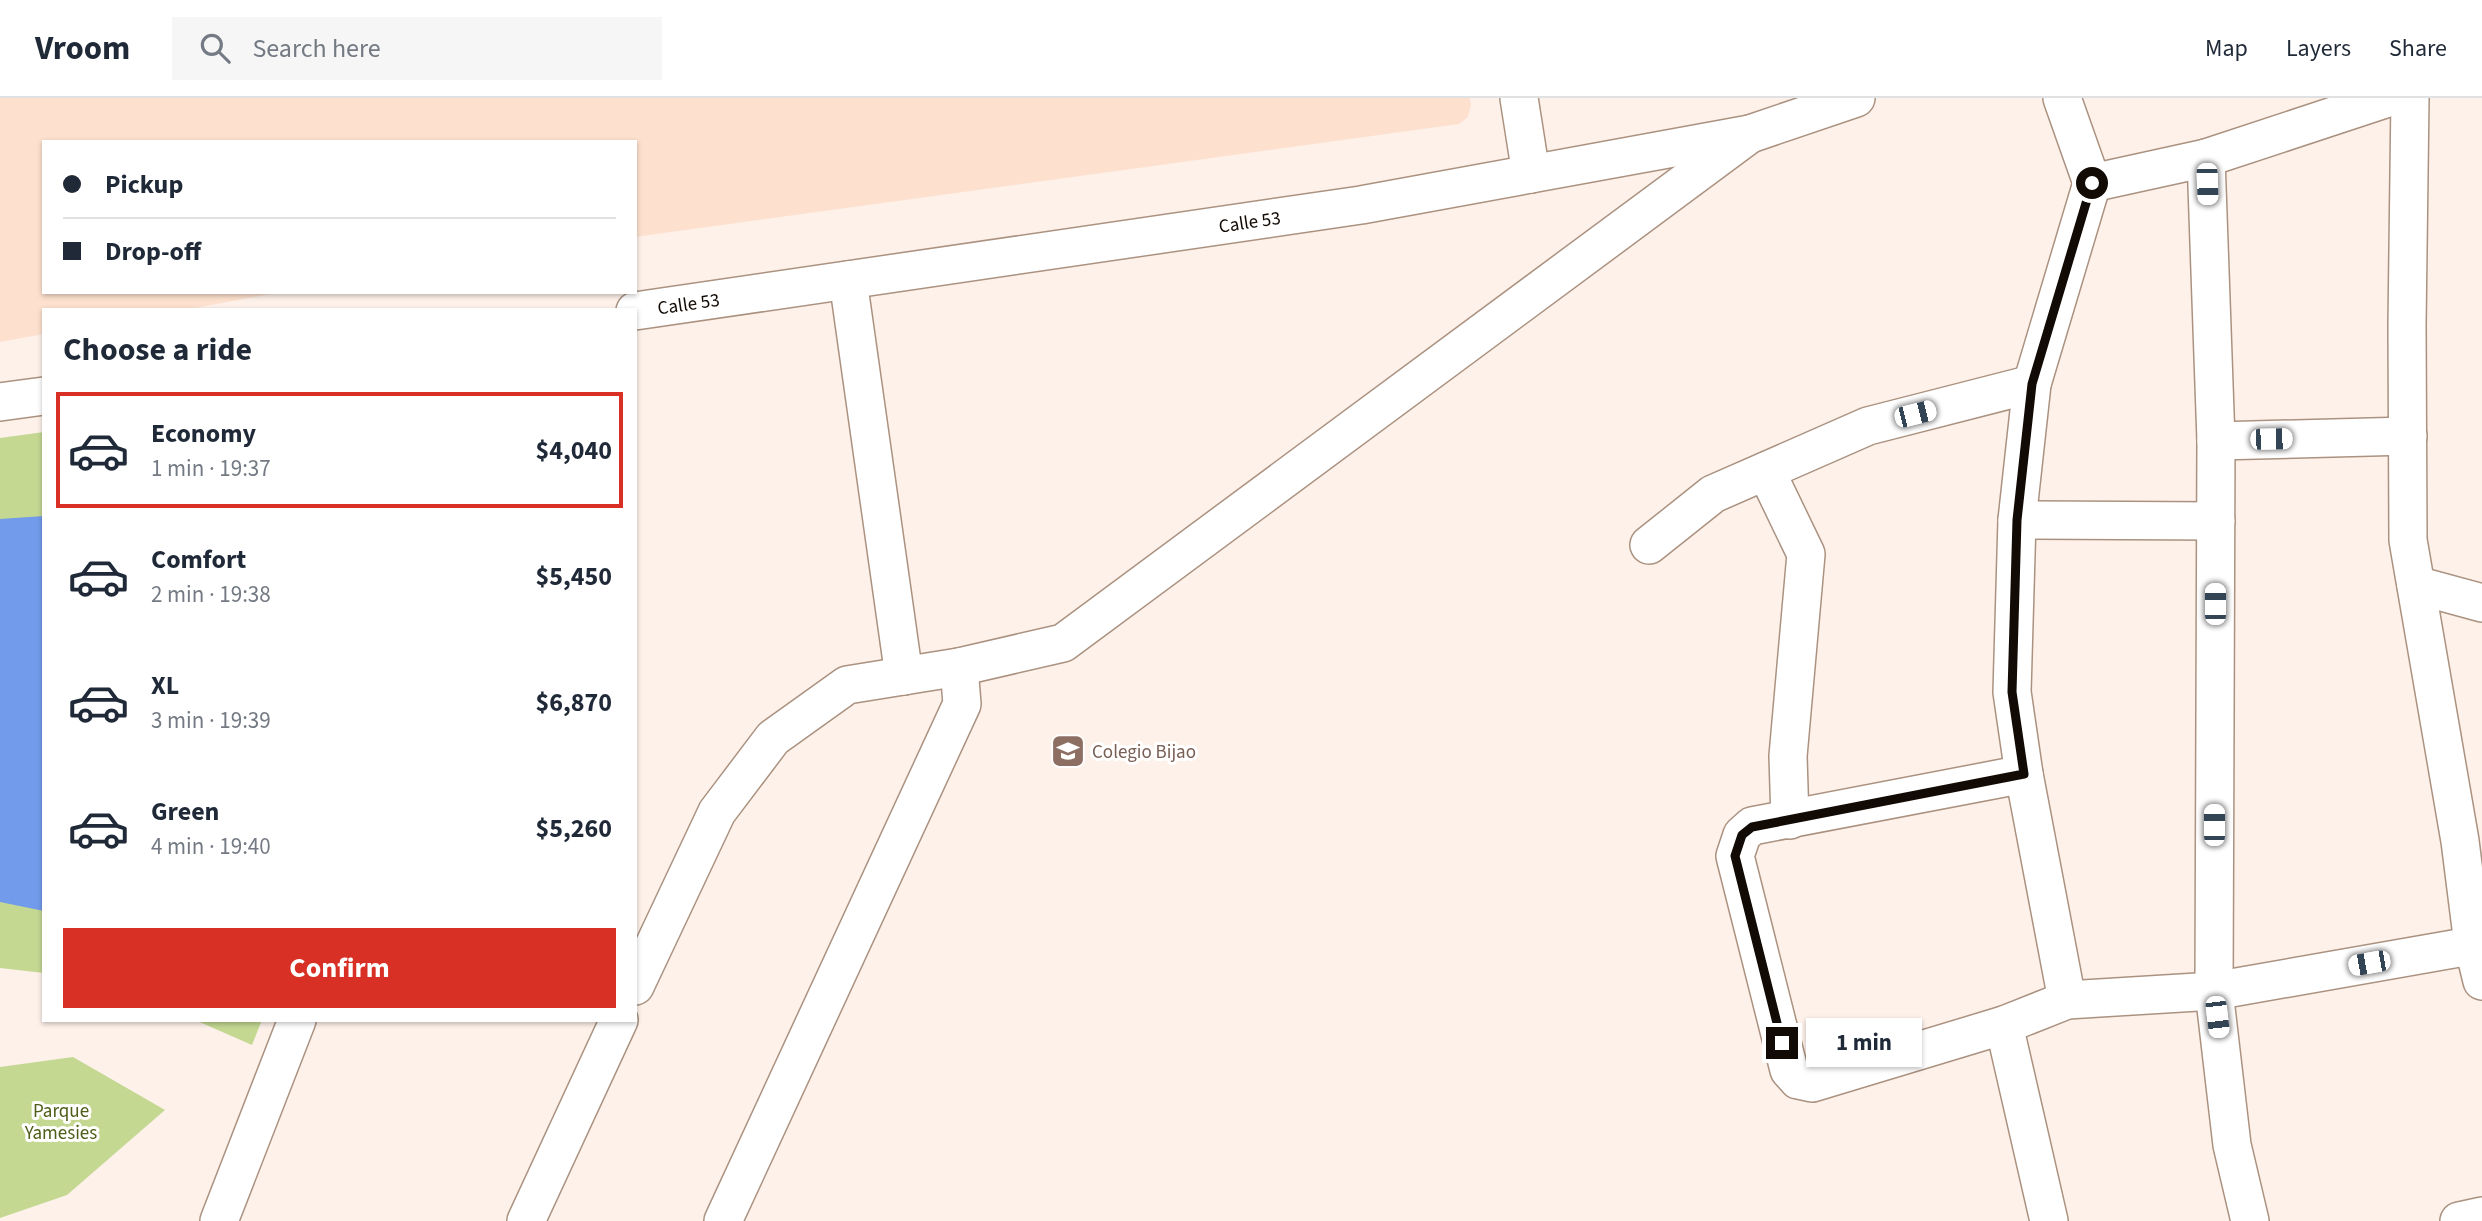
<!DOCTYPE html>
<html lang="en">
<head>
<meta charset="utf-8">
<style>
	:root { --surface:#fff; --page:#f6f6f7; --text:#1f2937; --muted:#747a83; --line:#e0e1e3; --accent:#d93025 }
	body { margin:0; font-family:"Source Sans 3",sans-serif; background:var(--page); color:var(--text); height:100vh; display:flex; flex-direction:column; font-size:26px; white-space:nowrap }
	* { box-sizing:border-box; margin:0 }
	p { font-size:23px; color:var(--muted) }
	.icon { flex:none; width:38px; height:38px; fill:none; stroke:currentColor; stroke-width:2; stroke-linecap:round; stroke-linejoin:round }
	.map { position:relative; flex:1; overflow:hidden }
	.sheet { position:absolute; left:42px; top:210px; width:595px; height:714px; display:flex; flex-direction:column; background:var(--surface); border-radius:0px; box-shadow:0 2px 5px #0004 }
	.sheet>* { flex:none }
	.top-card { position:absolute; left:42px; top:42px; width:595px; height:154px; border-radius:0px; box-shadow:0 2px 5px #0004; display:grid; align-content:center; height:154px; padding:0 21px; background:var(--surface) }
	.end { position:absolute; width:32px; height:32px; margin:-16px; border:9px solid #120a04; background:#fff; box-shadow:0 0 0 4px #fff }
	.from { border-radius:50% }
	.bubble { position:absolute; height:49px; border-radius:0px; background:var(--surface); box-shadow:0 2px 5px #0004; font-size:23px; font-weight:700; line-height:49px; text-align:center }
	.car { position:absolute; width:21px; height:42px; margin:-21px -10px; border-radius:9px; box-shadow:0 0 5px 2px #0007; background:linear-gradient(#fff 24%,#345 0 40%,#fff 0 76%,#345 0 86%,#fff 0) }
	.top-card b { display:flex; align-items:center; gap:24px; height:66px; font-size:26px }
	.top-card b+b { border-top:2px solid var(--line) }
	.top-card i { width:18px; height:18px; background:var(--text) }
	ul { padding:0; list-style:none }
	li { display:flex; align-items:center; gap:21px; height:116px; margin:0 14px 10px; padding:0 7px; border:4px solid transparent; border-radius:0px }
	li div { flex:1 }
	li b { display:block; font-size:26px }
	li em { font-style:normal; font-weight:700 }
	li.on { border-color:var(--accent) }
	li>.icon { width:63px; height:63px; stroke-width:1.5 }
	h2 { padding:0 21px; font-size:32px; line-height:84px }
	.action { display:flex; gap:14px; margin-top:auto; padding:14px 21px }
	.action a { flex:1; height:80px; border-radius:0px; background:var(--accent); color:#fff; font-size:28px; font-weight:700; line-height:80px; text-align:center }
	header { display:flex; align-items:center; gap:42px; box-sizing:border-box; height:98px; padding:0 35px; background:var(--surface); border-bottom:2px solid var(--line) }
	header strong { font-size:33px }
	nav { display:flex; gap:38px; margin-inline-start:auto; font-size:24px }
	.search { width:490px; height:63px; background:var(--page); display:flex; align-items:center; gap:18px; box-sizing:border-box; padding:0 24px; border-radius:0px; color:var(--muted); font-size:26px }
	.map>svg:first-child { display:block }
	.built { fill:#fde1ce }
	.green { fill:#c4d892 }
	.water { fill:#729beb }
	.lines { fill:none; stroke-linecap:round; stroke-linejoin:round }
	.minor-casing { stroke:#ab9280; stroke-width:40 }
	.minor { stroke:#fff; stroke-width:37 }
	.route { stroke:#120a04; stroke-width:9 }
	.labels { text-anchor:middle; stroke-width:6; stroke-linejoin:round; paint-order:stroke }
	.street-label { font-size:19px; fill:#120a04; stroke:#fff }
	.education-label { font-size:19px; fill:#785e54; stroke:#fff; text-anchor:start }
	.park-label { font-size:19px; fill:#4e5d18; stroke:#fff }
</style>
</head>
<body>
<header>
<strong>Vroom</strong>
<div class="search"><svg class="icon" aria-label="search" viewBox="0 0 24 24"><circle cx="10" cy="10" r="6"/><path d="M15 15l6 6"/></svg>Search here</div>
<nav><a>Map</a><a>Layers</a><a>Share</a></nav>
</header>
<div class="map">
<svg width="2482" height="1123" viewBox="0 0 2482 1123">
	<rect width="100%" height="100%" fill="#fdf1ea"/>
	<path class="built" d="M0,0H1470L1471,7L1468,19L1459,26L635,139V44H44V194H282L183,212H44V236L0,244Z"/>
	<g class="green">
		<path d="M44,334V875L0,870V340Z"/>
		<path d="M195,922H262L252,947Z"/>
		<path d="M73,959L165,1012L67,1097L0,1120V969Z"/>
	</g>
	<path class="water" d="M44,418V813L0,804V421Z"/>
	<g class="lines">
		<g class="minor-casing">
			<g id="minor">
				<path d="M1519,0L1531,76"/>
				<path d="M2062,0L2092,85L2032,286L2017,422L2012,594L2024,676L2067,902"/>
				<path d="M2410,0L2407,227L2408,442L2460,743L2473,846L2482,883"/>
				<path d="M2206,60L2216,343L2214,893L2232,1047L2250,1123"/>
				<path d="M2092,85L2206,60L2388,0"/>
				<path d="M848,182L904,578"/>
				<path id="s1" d="M635,213L1361,107L1750,36L1856,0"/>
				<path d="M0,304L44,298"/>
				<path d="M2216,343L2408,338"/>
				<path d="M1766,373L1806,456L1788,658L1790,722"/>
				<path d="M2017,422L2216,423"/>
				<path d="M1649,447L1713,396L1868,328L2032,286"/>
				<path d="M2416,487L2482,505"/>
				<path d="M2024,676L1752,728L1742,737L1735,758L1789,972L1798,982L1812,985L2004,927L2067,902L2214,893L2482,846"/>
				<path d="M635,888L717,714L773,640L847,587L959,569L1063,545L1750,36"/>
				<path d="M2004,927L2049,1123"/>
				<path d="M219,1123L297,922"/>
				<path d="M526,1123L619,922"/>
				<path d="M723,1123L962,606L959,569"/>
				<path d="M2459,1123L2482,1118"/>
			</g>
		</g>
		<use href="#minor" class="minor"/>
	</g>
	<g class="lines">
		<path class="route" d="M1782,945L1735,758L1742,737L1752,729L2024,676L2012,594L2017,422L2032,286L2092,85"/>
	</g>
	<defs>
		<g id="school-square" transform="scale(1.75)"><rect x="-9" y="-9" width="18" height="18" rx="4" fill="#8d6e63" stroke="#fff"/><path d="M0-5L7-2L0 1L-7-2ZM-4 1L0 2.5L4 1V4Q0 6-4 4Z" fill="#fff"/></g>
	</defs>
	<g fill-rule="evenodd">
		<use href="#school-square" x="1068" y="653"/>
	</g>
	<g class="labels">
		<g class="street-label">
			<text dy="7" stroke="none"><textPath href="#s1" startOffset="621">Calle 53</textPath></text>
			<text dy="7" stroke="none"><textPath href="#s1" startOffset="54">Calle 53</textPath></text>
		</g>
		<g class="education-label">
			<text x="1092" y="660">Colegio Bijao</text>
		</g>
		<g class="park-label">
			<text x="61" y="1019">Parque<tspan x="61" dy="22">Yamesies</tspan></text>
		</g>
	</g>
</svg>
<i class="end from" style="left:2092px;top:85px"></i>
<i class="end" style="left:1782px;top:945px"></i>
<div class="bubble" style="left:1806px;top:920px;width:116px">1 min</div>
<i class="car" style="left:2207px;top:86px;rotate:178deg"></i>
<i class="car" style="left:1915px;top:316px;rotate:76deg"></i>
<i class="car" style="left:2271px;top:341px;rotate:89deg"></i>
<i class="car" style="left:2215px;top:506px;rotate:0deg"></i>
<i class="car" style="left:2214px;top:727px;rotate:0deg"></i>
<i class="car" style="left:2369px;top:865px;rotate:260deg"></i>
<i class="car" style="left:2217px;top:919px;rotate:173deg"></i>
<div class="top-card">
<b><i class="from"></i>Pickup</b>
<b><i></i>Drop-off</b>
</div>
<section class="sheet">
<h2>Choose a ride</h2>
<ul>
<li class="on"><svg class="icon" aria-label="car" viewBox="0 0 24 24"><path d="M5 17H2v-5l4-1 3-4h7l3 4 3 1v5h-3M9 17h6M6 11h13"/><circle cx="7" cy="17" r="2"/><circle cx="17" cy="17" r="2"/></svg><div><b>Economy</b><p>1 min · 19:37</p></div><em>$4,040</em></li>
<li><svg class="icon" aria-label="car" viewBox="0 0 24 24"><path d="M5 17H2v-5l4-1 3-4h7l3 4 3 1v5h-3M9 17h6M6 11h13"/><circle cx="7" cy="17" r="2"/><circle cx="17" cy="17" r="2"/></svg><div><b>Comfort</b><p>2 min · 19:38</p></div><em>$5,450</em></li>
<li><svg class="icon" aria-label="car" viewBox="0 0 24 24"><path d="M5 17H2v-5l4-1 3-4h7l3 4 3 1v5h-3M9 17h6M6 11h13"/><circle cx="7" cy="17" r="2"/><circle cx="17" cy="17" r="2"/></svg><div><b>XL</b><p>3 min · 19:39</p></div><em>$6,870</em></li>
<li><svg class="icon" aria-label="car" viewBox="0 0 24 24"><path d="M5 17H2v-5l4-1 3-4h7l3 4 3 1v5h-3M9 17h6M6 11h13"/><circle cx="7" cy="17" r="2"/><circle cx="17" cy="17" r="2"/></svg><div><b>Green</b><p>4 min · 19:40</p></div><em>$5,260</em></li>
</ul>
<div class="action"><a>Confirm</a></div>
</section>
</div>
</body>
</html>
